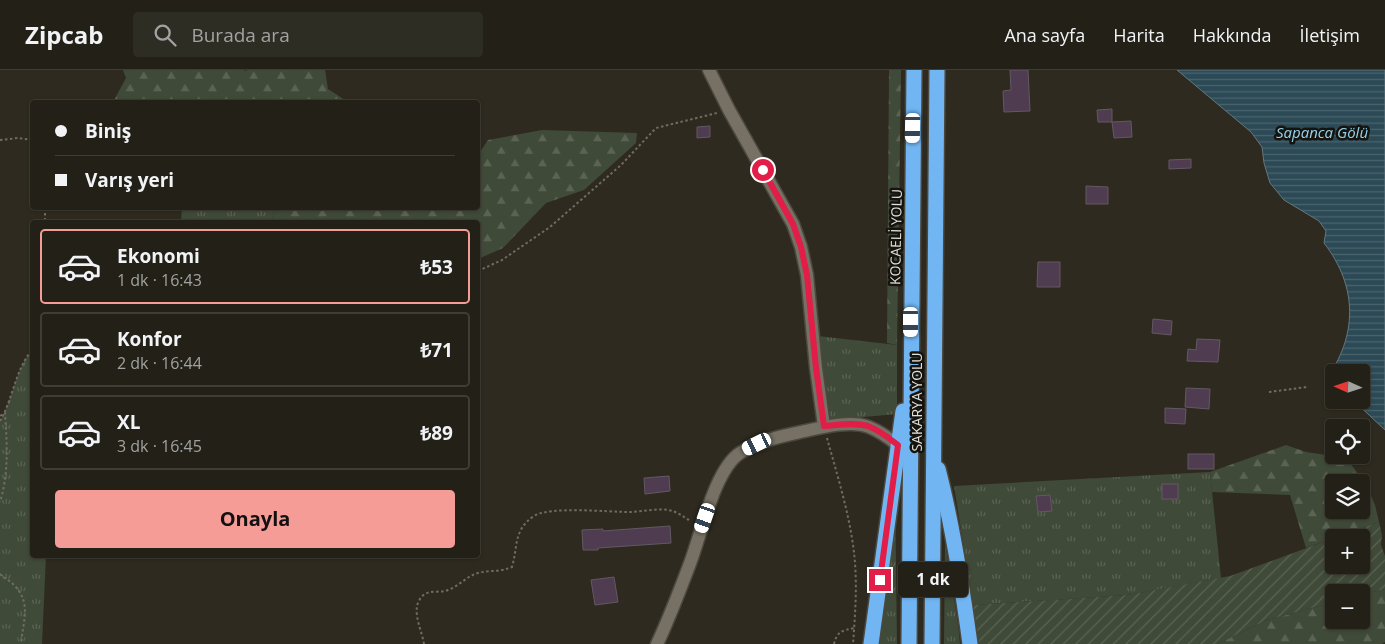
<!DOCTYPE html>
<html lang="tr">
<head>
<meta charset="utf-8">
<style>
	:root { --surface:#222017; --page:#2e2d24; --text:#f1f3f6; --muted:#a2a3a1; --line:#3f3e36; --accent:#f59c96 }
	body { margin:0; font-family:"Open Sans",sans-serif; background:var(--page); color:var(--text); height:100vh; display:flex; flex-direction:column; font-size:19px; white-space:nowrap }
	* { box-sizing:border-box; margin:0 }
	p { font-size:16px; color:var(--muted) }
	.icon { flex:none; width:28px; height:28px; fill:none; stroke:currentColor; stroke-width:2; stroke-linecap:round; stroke-linejoin:round }
	.map { position:relative; flex:1; overflow:hidden }
	.drawer { position:absolute; left:30px; top:150px; width:450px; height:338px; display:flex; flex-direction:column; background:var(--surface); border-radius:5px; box-shadow:0 1px 4px #0004,0 0 0 1px var(--line) }
	.drawer>* { flex:none }
	.guide { position:absolute; left:30px; top:30px; width:450px; height:110px; border-radius:5px; box-shadow:0 1px 4px #0004,0 0 0 1px var(--line); display:grid; align-content:center; height:110px; padding:0 25px; background:var(--surface) }
	.needle { width:32px; rotate:273deg }
	.fabs { position:absolute; left:1325px; top:294px; display:grid; gap:10px }
	.fabs a { display:grid; place-items:center; width:45px; height:45px; border-radius:5px; background:var(--surface); box-shadow:0 1px 4px #0004,0 0 0 1px var(--line); font-size:25px }
	.end { position:absolute; width:22px; height:22px; margin:-11px; border:6px solid #e11d48; background:#fff; box-shadow:0 0 0 2px #fff }
	.from { border-radius:50% }
	.bubble { position:absolute; height:35px; border-radius:5px; background:var(--surface); box-shadow:0 1px 4px #0004,0 0 0 1px var(--line); font-size:16px; font-weight:700; line-height:35px; text-align:center }
	.car { position:absolute; width:15px; height:30px; margin:-15px -8px; border-radius:6px; box-shadow:0 0 4px 1px #0007; background:linear-gradient(#fff 24%,#345 0 40%,#fff 0 76%,#345 0 86%,#fff 0) }
	.guide b { display:flex; align-items:center; gap:18px; height:48px; font-size:19px }
	.guide b+b { border-top:1px solid var(--line) }
	.guide i { width:12px; height:12px; background:var(--text) }
	ul { padding:9px 0 0; list-style:none }
	li { display:flex; align-items:center; gap:15px; height:75px; margin:0 10px 8px; padding:0 15px; border:2px solid var(--line); border-radius:5px }
	li div { flex:1 }
	li b { display:block; font-size:19px }
	li em { font-style:normal; font-weight:700 }
	li.selected { border-color:var(--accent) }
	li>.icon { width:45px; height:45px; stroke-width:1.5 }
	.cta { display:flex; gap:10px; margin-top:auto; padding:10px 25px }
	.cta a { flex:1; height:58px; border-radius:5px; background:var(--accent); color:#111; font-size:20px; font-weight:700; line-height:58px; text-align:center }
	header { display:flex; align-items:center; gap:30px; box-sizing:border-box; height:70px; padding:0 25px; background:var(--surface); border-bottom:1px solid var(--line) }
	header strong { font-size:24px }
	nav { display:flex; gap:28px; margin-inline-start:auto; font-size:18px }
	.search { width:350px; height:45px; background:var(--page); display:flex; align-items:center; gap:12px; box-sizing:border-box; padding:0 18px; border-radius:5px; color:var(--muted); font-size:19px }
	.map>svg:first-child { display:block }
	.grass { fill:url(#grass-tufts) }
	.forest { fill:url(#forest-firs); fill-rule:evenodd }
	.garden { fill:url(#garden-furrows) }
	.water { fill:url(#water-rules); stroke:#63777d }
	.building { fill:#4f3c51; stroke:#625963 }
	.lines { fill:none; stroke-linecap:round; stroke-linejoin:round }
	.minor-casing { stroke:#4b483f; stroke-width:15 }
	.highway-casing { stroke:#4b483f; stroke-width:18 }
	.path { stroke:#706c63; stroke-width:2; stroke-dasharray:2.5 2.5; stroke-linecap:butt }
	.minor { stroke:#767164; stroke-width:12 }
	.highway { stroke:#71b6f3; stroke-width:15 }
	.route { stroke:#e11d48; stroke-width:6 }
	.labels { text-anchor:middle; stroke-width:5; stroke-linejoin:round; paint-order:stroke }
	.street-label { font-size:14px; fill:#e2dfd8; stroke:#15130e }
	.water-label { font-size:15px; font-style:italic; fill:#96d3ed; stroke:#15130e }
</style>
</head>
<body>
<header>
<strong>Zipcab</strong>
<div class="search"><svg class="icon" aria-label="search" viewBox="0 0 24 24"><circle cx="10" cy="10" r="6"/><path d="M15 15l6 6"/></svg>Burada ara</div>
<nav><a>Ana sayfa</a><a>Harita</a><a>Hakkında</a><a>İletişim</a></nav>
</header>
<div class="map">
<svg width="1385" height="574" viewBox="0 0 1385 574">
	<defs>
		<pattern id="grass-tufts" width="24" height="20" patternUnits="userSpaceOnUse" patternTransform="scale(1.25)"><rect width="24" height="20" fill="#404a38"/><path d="M3 7l-1-3M5 7V3M7 7l1-3M15 17l-1-3M17 17v-4M19 17l1-3" fill="none" stroke="#5b6454"/></pattern>
		<pattern id="forest-firs" width="22" height="20" patternUnits="userSpaceOnUse" patternTransform="scale(1.25)"><rect width="22" height="20" fill="#404a38"/><path d="M5 1l3.5 6h-7zM16 11l3.5 6h-7z" fill="#5b6454"/></pattern>
		<pattern id="garden-furrows" width="10" height="10" patternUnits="userSpaceOnUse" patternTransform="scale(1.25)"><rect width="10" height="10" fill="#404a38"/><path d="M-1 1l2-2M0 10L10 0M9 11l2-2" fill="none" stroke="#5b6454"/></pattern>
		<pattern id="water-rules" width="6" height="5" patternUnits="userSpaceOnUse" patternTransform="scale(1.25)"><rect width="6" height="5" fill="#2c4a56"/><path d="M0 2.5h6" fill="none" stroke="#4a646e"/></pattern>
	</defs>
	<rect width="100%" height="100%" fill="#2e2a1f"/>
	<g class="grass">
		<path d="M182,138H275L272,149L273,152H181Z"/>
		<path d="M818,266L897,275V344L830,350Z"/>
		<path d="M32,280V485H46L42,574H0V351C13,329 15,300 32,280Z"/>
		<path d="M1210,402L1221,508L1128,525L973,535L954,416Z"/>
		<path d="M895,413L897,574H876Z"/>
		<path d="M945,472L958,554L960,574H944Z"/>
	</g>
	<g class="forest">
		<path d="M123,0H243L246,1L247,0H325L328,19L348,32H113L126,8Z"/>
		<path d="M889,0H901L897,275L887,273Z"/>
		<path d="M542,60L637,63L636,73L584,120L546,133L503,178L478,189V152H273L272,149L275,138H478V85L488,70Z"/>
		<path d="M1286,375L1306,382L1346,388L1366,414L1375,435L1379,452L1306,478L1290,425L1212,422L1210,402ZM1334,412H1361V440H1334Z"/>
		<path d="M1385,519V572L1382,574H1217L1267,550L1334,532V550H1361V525Z"/>
	</g>
	<path class="garden" d="M1379,452L1382,465L1381,475L1385,486V519L1361,525V522H1334V532L1267,550L1217,574H977L973,535L1128,525L1230,506L1334,468V495H1361V468L1336,467Z"/>
	<path class="water" d="M1177,0H1385V360L1353,330H1361V302H1334V316L1325,311C1358,266 1358,217 1324,173L1326,161L1319,151L1284,130L1270,113L1264,93L1262,77L1251,62Z"/>
	<g class="building">
		<path d="M1010,0H1028L1030,41L1004,42L1003,21L1011,20Z"/>
		<path d="M1112,39V52H1098L1097,40Z"/>
		<path d="M1131,51L1132,67L1114,68L1112,52Z"/>
		<path d="M710,56V67L697,68V57Z"/>
		<path d="M1191,89V98L1169,99V90Z"/>
		<path d="M1086,116L1108,117V134H1086Z"/>
		<path d="M1038,192H1060V217H1037Z"/>
		<path d="M1153,249L1172,251L1171,265L1152,263Z"/>
		<path d="M1197,269L1220,270L1218,292L1187,291L1188,279L1196,280Z"/>
		<path d="M1186,318L1210,319L1209,339L1185,337Z"/>
		<path d="M1165,338L1186,339L1185,354L1165,353Z"/>
		<rect x="1188" y="384" width="26" height="15"/>
		<path d="M669,406L670,421L645,424L644,408Z"/>
		<rect x="1162" y="414" width="16" height="15"/>
		<path d="M1050,425L1052,441L1038,442L1036,426Z"/>
		<path d="M670,456L671,473L598,478V480H583L582,460L603,459V461Z"/>
		<path d="M614,507L618,532L595,535L591,510Z"/>
	</g>
	<g class="lines">
		<g class="minor-casing">
			<g id="minor">
				<path d="M709,0L729,40L793,154L801,177L807,205L816,298L824,356"/>
				<path d="M657,574C669,549 679,522 689,496C701,466 714,400 740,383C759,370 783,366 805,361C823,357 851,350 869,357C879,361 889,368 898,375"/>
			</g>
		</g>
		<g class="highway-casing">
			<g id="highway">
				<path d="M938,399C953,456 962,515 970,574"/>
				<path d="M871,574L903,341"/>
				<path d="M909,574L914,0"/>
				<path d="M932,574L937,0"/>
			</g>
		</g>
		<g class="path">
			<path d="M0,70L18,68L32,70"/>
			<path d="M45,138V152"/>
			<path d="M478,201L502,190L550,157L621,95L656,58L717,43"/>
			<path d="M1269,322L1307,317"/>
			<path d="M0,346L5,343C7,373 9,403 0,432"/>
			<path d="M0,351C13,329 15,300 32,280"/>
			<path d="M827,368C838,408 852,452 855,493C857,520 855,547 853,574"/>
			<path d="M0,504C4,508 9,510 13,514C32,532 23,551 21,574"/>
			<path d="M424,574C422,562 415,548 417,536C418,532 421,526 425,524C432,520 441,523 448,520C459,516 467,506 478,503C490,500 501,502 512,497C518,477 513,460 534,446C549,436 609,442 629,442C642,442 656,438 668,440C676,441 682,446 689,450"/>
			<path d="M834,574C837,561 842,561 854,558"/>
		</g>
		<use href="#minor" class="minor"/>
		<use href="#highway" class="highway"/>
	</g>
	<g class="lines">
		<path class="route" d="M763,100L793,154L801,177L807,205L816,298L824,356C838,355 854,352 868,356C879,360 889,368 898,375L880,510"/>
	</g>
	<g class="labels">
		<g class="street-label">
			<text transform="translate(896 167) rotate(-89)" y="5">KOCAELİ YOLU</text>
			<text transform="translate(917 332) rotate(-90)" y="5">SAKARYA YOLU</text>
		</g>
		<g class="water-label">
			<text x="1322" y="68">Sapanca Gölü</text>
		</g>
	</g>
</svg>
<div class="fabs">
<a><svg class="needle" viewBox="-14 -14 28 28"><path d="M0-13l5 13h-10z" fill="#e53935"/><path d="M0 13l5-13h-10z" fill="#a2a3a1"/></svg></a>
<a><svg class="icon" aria-label="locate" viewBox="0 0 24 24"><circle cx="12" cy="12" r="6"/><path d="M12 2v4M12 18v4M2 12h4M18 12h4"/></svg></a>
<a><svg class="icon" aria-label="layers" viewBox="0 0 24 24"><path d="M12 4l9 5-9 5-9-5zM3 14l9 5 9-5"/></svg></a>
<a>+</a>
<a>−</a>
</div>
<i class="end from" style="left:763px;top:100px"></i>
<i class="end" style="left:880px;top:510px"></i>
<div class="bubble" style="left:898px;top:492px;width:70px">1 dk</div>
<i class="car" style="left:913px;top:58px;rotate:181deg"></i>
<i class="car" style="left:911px;top:252px;rotate:180deg"></i>
<i class="car" style="left:757px;top:374px;rotate:244deg"></i>
<i class="car" style="left:705px;top:448px;rotate:199deg"></i>
<div class="guide">
<b><i class="from"></i>Biniş</b>
<b><i></i>Varış yeri</b>
</div>
<section class="drawer">
<ul>
<li class="selected"><svg class="icon" aria-label="car" viewBox="0 0 24 24"><path d="M5 17H2v-5l4-1 3-4h7l3 4 3 1v5h-3M9 17h6M6 11h13"/><circle cx="7" cy="17" r="2"/><circle cx="17" cy="17" r="2"/></svg><div><b>Ekonomi</b><p>1 dk · 16:43</p></div><em>₺53</em></li>
<li><svg class="icon" aria-label="car" viewBox="0 0 24 24"><path d="M5 17H2v-5l4-1 3-4h7l3 4 3 1v5h-3M9 17h6M6 11h13"/><circle cx="7" cy="17" r="2"/><circle cx="17" cy="17" r="2"/></svg><div><b>Konfor</b><p>2 dk · 16:44</p></div><em>₺71</em></li>
<li><svg class="icon" aria-label="car" viewBox="0 0 24 24"><path d="M5 17H2v-5l4-1 3-4h7l3 4 3 1v5h-3M9 17h6M6 11h13"/><circle cx="7" cy="17" r="2"/><circle cx="17" cy="17" r="2"/></svg><div><b>XL</b><p>3 dk · 16:45</p></div><em>₺89</em></li>
</ul>
<div class="cta"><a>Onayla</a></div>
</section>
</div>
</body>
</html>
